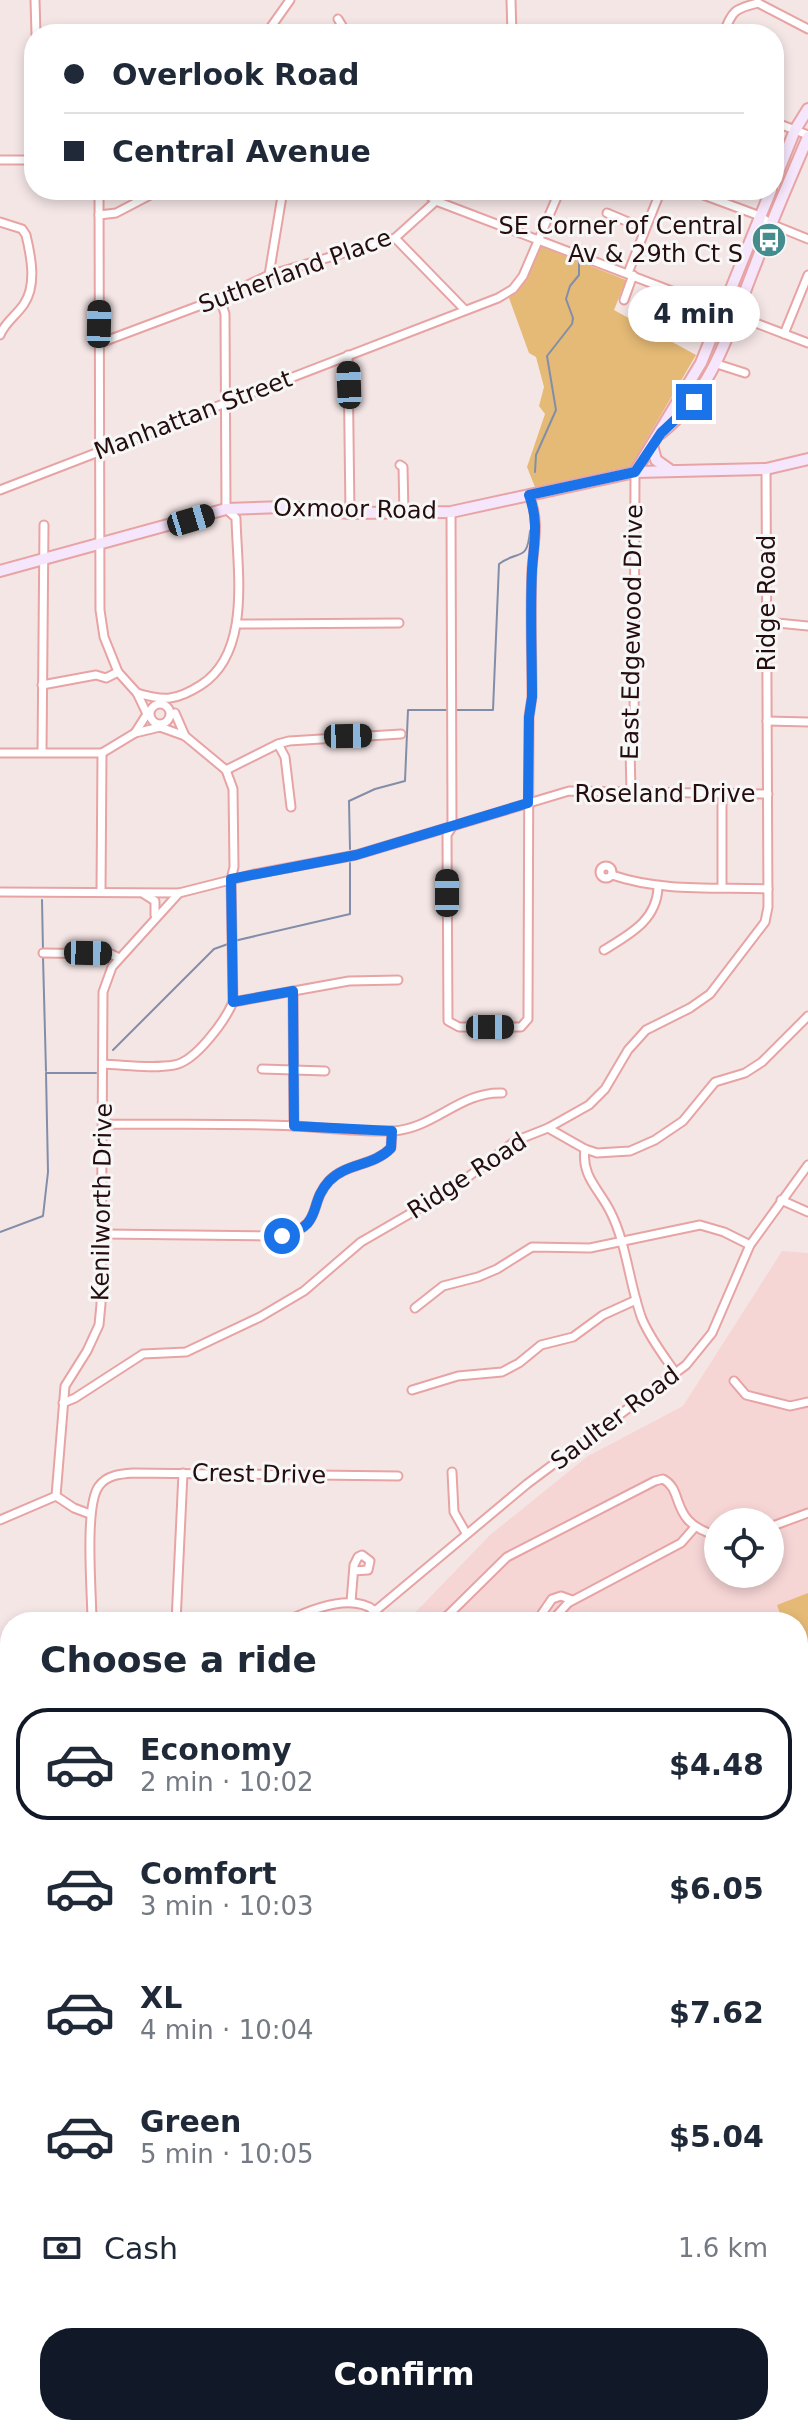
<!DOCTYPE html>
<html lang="en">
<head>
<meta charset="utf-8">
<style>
	:root { --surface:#fff; --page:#f6f6f7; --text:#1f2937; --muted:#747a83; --line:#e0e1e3; --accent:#111827 }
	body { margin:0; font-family:"DejaVu Sans",sans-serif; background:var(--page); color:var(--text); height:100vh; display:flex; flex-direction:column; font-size:30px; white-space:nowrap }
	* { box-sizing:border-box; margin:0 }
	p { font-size:26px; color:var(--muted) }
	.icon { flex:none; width:44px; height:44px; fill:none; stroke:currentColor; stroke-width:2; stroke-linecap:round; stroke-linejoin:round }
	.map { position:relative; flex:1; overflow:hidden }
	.sheet { position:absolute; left:0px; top:1612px; width:808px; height:824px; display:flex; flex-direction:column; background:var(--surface); border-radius:32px 32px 0 0; box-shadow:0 4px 12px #0003 }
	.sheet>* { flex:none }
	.banner { position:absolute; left:24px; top:24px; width:760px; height:176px; border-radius:32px; box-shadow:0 4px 12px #0003; display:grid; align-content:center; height:176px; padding:0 40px; background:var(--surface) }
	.tools { position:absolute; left:704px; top:1508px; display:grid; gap:16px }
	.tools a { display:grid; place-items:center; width:80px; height:80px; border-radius:50%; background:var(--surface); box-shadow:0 4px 12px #0003; font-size:40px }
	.end { position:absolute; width:36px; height:36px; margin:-18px; border:10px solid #1a73e8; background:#fff; box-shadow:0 0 0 4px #fff }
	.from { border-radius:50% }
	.bubble { position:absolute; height:56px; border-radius:28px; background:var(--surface); box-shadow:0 4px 12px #0003; font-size:26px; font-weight:600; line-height:56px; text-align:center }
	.car { position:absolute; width:24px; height:48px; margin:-24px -12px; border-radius:10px; box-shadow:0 0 6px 2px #0007; background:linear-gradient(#222 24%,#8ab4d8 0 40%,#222 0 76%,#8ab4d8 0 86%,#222 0) }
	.banner b { display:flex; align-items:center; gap:28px; height:76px; font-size:30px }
	.banner b+b { border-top:2px solid var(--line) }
	.banner i { width:20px; height:20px; background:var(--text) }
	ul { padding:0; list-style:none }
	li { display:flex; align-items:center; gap:24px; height:112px; margin:0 16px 12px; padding:0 24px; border:4px solid transparent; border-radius:32px }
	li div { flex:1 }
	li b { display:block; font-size:30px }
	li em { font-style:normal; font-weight:600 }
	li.active { border-color:var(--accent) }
	li>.icon { width:72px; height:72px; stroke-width:1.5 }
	h2 { padding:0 40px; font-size:36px; line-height:96px }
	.pay { display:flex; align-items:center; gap:20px; height:88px; padding:0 40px; font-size:30px }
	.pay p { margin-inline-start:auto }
	.button { display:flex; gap:16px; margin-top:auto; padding:16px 40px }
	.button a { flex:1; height:92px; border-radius:32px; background:var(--accent); color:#fff; font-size:32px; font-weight:600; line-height:92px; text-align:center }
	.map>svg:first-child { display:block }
	.built { fill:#f6d5d5; fill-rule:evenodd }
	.green { fill:#e5ba76 }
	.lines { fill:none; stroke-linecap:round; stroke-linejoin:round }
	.stream { stroke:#828ea9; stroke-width:2 }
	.minor-casing { stroke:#e8a3a4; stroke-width:11 }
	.secondary-casing { stroke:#e8a3a4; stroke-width:14 }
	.minor { stroke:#fff; stroke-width:7 }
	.secondary { stroke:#f6e6fb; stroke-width:10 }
	.route { stroke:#1a73e8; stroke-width:10 }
	.labels { text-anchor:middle; stroke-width:6; stroke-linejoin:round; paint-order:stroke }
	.poi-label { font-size:24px; fill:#250d0e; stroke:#f7f7f7; text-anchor:end }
	.street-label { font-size:24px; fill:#250d0e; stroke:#f7f7f7 }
</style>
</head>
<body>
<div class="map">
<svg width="808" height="2436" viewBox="0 0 808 2436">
	<rect width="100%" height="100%" fill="#f5e6e6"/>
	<path class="built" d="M782,1251L808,1253V1930L798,1935V1622H406L490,1535L588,1456L683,1406ZM718,1522H770V1574H718Z"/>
	<g class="green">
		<path d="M540,246L626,280L614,310L696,355L631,466L535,487L527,467L545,414L539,406L544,387L536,357L529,353L509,298C527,285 532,266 540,246Z"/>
		<path d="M808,1593V1715L799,1718L798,1622H783L777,1605Z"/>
		<path d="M808,1957V2048L798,2055V1962Z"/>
		<path d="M10,2372V2426H116L101,2436H0V2380Z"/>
	</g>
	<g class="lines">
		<g class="stream">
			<path d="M774,43L776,40"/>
			<path d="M535,472L536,455L556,410L547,356L572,324L573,318L566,299L570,286L579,275V260"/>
			<path d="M350,849L349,801L375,789L405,781L408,710H493L499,564C519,549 527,563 530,531"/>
			<path d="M42,900L43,951"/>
			<path d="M234,941L350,914V863"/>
			<path d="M43,957L46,1071"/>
			<path d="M113,1050L214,949L228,944"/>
			<path d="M0,1232L43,1216L48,1172L46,1073H96"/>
			<path d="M798,1986L808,1980"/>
			<path d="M0,2413L10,2405"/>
		</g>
		<g class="minor-casing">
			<g id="minor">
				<path d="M35,0L36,34"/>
				<path d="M511,0L512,34"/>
				<path d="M758,3L808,29"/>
				<path d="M338,19L347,34"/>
				<path d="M266,34L290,0"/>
				<path d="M723,34C733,11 733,9 758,3"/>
				<path d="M774,122L808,135"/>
				<path d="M0,160H34"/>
				<path d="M99,190L100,610L104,637L118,672L137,693L147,714"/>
				<path d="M422,190L436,201L808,343"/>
				<path d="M546,190L558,194"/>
				<path d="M690,190L760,216L771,224L808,239"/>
				<path d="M607,213L645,229"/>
				<path d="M99,215L116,213L160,190"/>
				<path d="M0,222L22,229L26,235C31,256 37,285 24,304C16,316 5,322 0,335"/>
				<path d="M395,238L465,310"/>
				<path d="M628,273L661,190"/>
				<path d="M269,275L283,190"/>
				<path d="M624,300L633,275"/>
				<path d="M784,334L808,275"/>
				<path d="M100,343L220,298L269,275L395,238L436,201"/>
				<path d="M348,355L350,513"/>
				<path d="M717,364L745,373"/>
				<path d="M400,465L403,467L404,513"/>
				<path d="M0,490L498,298L513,289L523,276L560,190"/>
				<path d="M451,512L452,827L447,835L448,1021L459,1027H521L528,1019L529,717L532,697C532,654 530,611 532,569C534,542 540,521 529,495"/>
				<path d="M767,622L808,626"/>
				<path d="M237,624L399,623"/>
				<path d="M42,685L96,675L106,678L118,672"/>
				<path d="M137,693C164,701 176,701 201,685C252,652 237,570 236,518L226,509L225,314L220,298"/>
				<circle cx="160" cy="714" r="10"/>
				<path d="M175,713L185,736"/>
				<path d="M767,721L808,722"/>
				<path d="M160,727L185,736L226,770L233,789L234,867L231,879L233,1002"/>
				<path d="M135,733L147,714"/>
				<path d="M278,744L285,757L291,807"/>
				<path d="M42,752L44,525"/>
				<path d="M0,753H102"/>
				<path d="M102,753L135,733L160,727"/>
				<path d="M226,770L278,744L289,741L401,734"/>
				<path d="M631,792L630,748L634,739L635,472"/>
				<path d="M722,793V887"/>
				<circle cx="606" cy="872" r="6"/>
				<path d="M612,875C662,892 716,887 768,889"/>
				<path d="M0,892L179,893L254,874L356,855L569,791L768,794"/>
				<path d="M101,892L102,753"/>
				<path d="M144,894L155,901V915"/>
				<path d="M604,950C630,934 657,920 658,887"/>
				<path d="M43,953L111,954L119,958"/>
				<path d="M293,991L294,1126"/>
				<path d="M103,1064C126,1065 152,1069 174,1065C195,1062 225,1021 233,1002L349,981L398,980"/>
				<path d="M262,1069L325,1071"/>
				<path d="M103,1124C167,1125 231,1123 294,1126C327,1128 361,1132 393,1131C433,1129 461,1091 502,1093"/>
				<path d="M548,1128L585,1149L597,1153L630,1151L655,1140L683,1121L715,1082L745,1073L762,1062L808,1016"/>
				<path d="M585,1149C581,1176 599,1189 610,1211C627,1244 629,1284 642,1319C650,1338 663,1355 675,1372"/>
				<path d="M781,1200L808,1212"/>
				<path d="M103,1234L282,1236C325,1225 307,1205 329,1181C346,1163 374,1166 391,1148L392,1131"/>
				<path d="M415,1308L443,1286L478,1277L497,1269L532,1247L590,1248L700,1225L724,1232L750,1245"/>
				<path d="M734,1381L746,1395L790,1406L808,1402"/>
				<path d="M412,1390L458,1376L502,1372L519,1363L541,1345L573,1337L603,1315L636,1300"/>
				<path d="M63,1403L75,1398L143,1354L186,1352L260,1317L304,1291L361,1242L451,1190L515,1141L548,1128L589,1105L605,1089L628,1050L646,1030L690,1008L710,994L765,922L768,907L766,469"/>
				<path d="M452,1472L454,1512L466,1533"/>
				<path d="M56,1496L65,1386L87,1351L99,1325L101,1304L103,992L112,967L179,893"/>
				<path d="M0,1520L56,1496L74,1508L90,1514"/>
				<path d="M770,1527L808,1513"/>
				<path d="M351,1602L354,1565L358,1557L362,1555L370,1561L368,1570L354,1571"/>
				<path d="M34,1620L36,1622"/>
				<path d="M92,1622C92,1594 84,1505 99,1486C107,1475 120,1474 133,1473L398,1476"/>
				<path d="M176,1622L183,1473"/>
				<path d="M285,1622C309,1610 350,1593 374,1610"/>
				<path d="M362,1622L527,1484L686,1365L712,1333L750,1245L808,1165"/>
				<path d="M441,1622L507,1557L655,1481L663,1479C686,1491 667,1522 718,1536"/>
				<path d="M545,1622L541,1615L552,1599L561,1596L572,1600"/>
				<path d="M551,1622L568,1603L681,1543L695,1527"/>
				<path d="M798,1765L808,1796"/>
				<path d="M0,1788L10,1787"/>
				<path d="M798,1847L808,1846"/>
				<path d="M0,1961L10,1960"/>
				<path d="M0,2034L3,2053L4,2149L10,2161"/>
				<path d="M798,2129L808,2125"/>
				<path d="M0,2181L10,2174"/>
				<path d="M798,2385L808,2378"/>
				<path d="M187,2436L191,2426"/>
				<path d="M289,2436L302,2426"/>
				<path d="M749,2436L757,2426"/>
			</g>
		</g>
		<g class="secondary-casing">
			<g id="secondary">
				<path d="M774,182L795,130L808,109"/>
				<path d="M661,433C715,390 731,325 756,263C772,220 790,179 808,137"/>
				<path d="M652,445L656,460L670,470"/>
				<path d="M635,472L701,363L771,190"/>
				<path d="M0,571L226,509L283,507L350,513L451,512L635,472L766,469L808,459"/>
				<path d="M798,1935L808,1930"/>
				<path d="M798,1951L808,1945"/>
				<path d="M0,2348L10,2340"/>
				<path d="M0,2372L10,2364"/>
			</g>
		</g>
		<use href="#minor" class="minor"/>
		<use href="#secondary" class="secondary"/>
	</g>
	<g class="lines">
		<path class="route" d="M282,1236C325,1225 307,1205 329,1181C346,1163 374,1166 391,1148L392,1131L294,1126L293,991L233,1002L231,879L356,855L528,803L529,717L532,697C532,655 530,612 532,570C534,542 539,521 529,495L635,472L661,433L694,402"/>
	</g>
	<defs>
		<g id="bus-disc" transform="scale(1.8)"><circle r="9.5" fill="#448c8e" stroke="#f7f7f7"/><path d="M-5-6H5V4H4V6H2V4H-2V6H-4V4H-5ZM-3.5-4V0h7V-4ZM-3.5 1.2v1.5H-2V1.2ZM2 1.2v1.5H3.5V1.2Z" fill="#fff"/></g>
	</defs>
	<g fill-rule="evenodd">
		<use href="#bus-disc" x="769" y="240"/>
	</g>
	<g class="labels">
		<g class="poi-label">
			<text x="743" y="234">SE Corner of Central<tspan x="743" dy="28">Av &amp; 29th Ct S</tspan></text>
		</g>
		<g class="street-label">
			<text transform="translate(295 271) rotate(-20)" y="8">Sutherland Place</text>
			<text transform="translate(193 415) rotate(-21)" y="8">Manhattan Street</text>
			<text transform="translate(355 509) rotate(1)" y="8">Oxmoor Road</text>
			<text transform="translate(767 603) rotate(-90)" y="8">Ridge Road</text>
			<text transform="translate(632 632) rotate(-89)" y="8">East Edgewood Drive</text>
			<text x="665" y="802">Roseland Drive</text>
			<text transform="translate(467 1176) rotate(-33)" y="8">Ridge Road</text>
			<text transform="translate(102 1202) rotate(-89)" y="8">Kenilworth Drive</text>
			<text transform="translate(615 1418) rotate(-37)" y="8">Saulter Road</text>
			<text transform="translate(259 1474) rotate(1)" y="8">Crest Drive</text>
		</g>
	</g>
</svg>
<div class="tools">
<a><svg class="icon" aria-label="locate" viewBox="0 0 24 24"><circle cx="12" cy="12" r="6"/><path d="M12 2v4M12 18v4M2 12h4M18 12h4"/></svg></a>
</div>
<i class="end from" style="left:282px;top:1236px"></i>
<i class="end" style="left:694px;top:402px"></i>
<div class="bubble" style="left:628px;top:286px;width:132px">4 min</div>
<i class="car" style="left:99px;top:324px;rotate:1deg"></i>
<i class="car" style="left:349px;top:385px;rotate:358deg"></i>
<i class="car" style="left:191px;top:520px;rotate:73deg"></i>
<i class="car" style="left:348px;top:736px;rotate:89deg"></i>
<i class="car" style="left:447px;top:893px;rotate:0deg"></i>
<i class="car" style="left:88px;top:953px;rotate:91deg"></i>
<i class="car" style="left:490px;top:1027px;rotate:90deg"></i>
<div class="banner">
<b><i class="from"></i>Overlook Road</b>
<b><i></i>Central Avenue</b>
</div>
<section class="sheet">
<h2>Choose a ride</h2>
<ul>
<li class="active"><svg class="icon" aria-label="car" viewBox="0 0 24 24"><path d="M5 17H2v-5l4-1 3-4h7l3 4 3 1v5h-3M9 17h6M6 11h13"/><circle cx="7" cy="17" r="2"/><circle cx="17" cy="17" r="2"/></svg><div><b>Economy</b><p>2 min · 10:02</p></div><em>$4.48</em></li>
<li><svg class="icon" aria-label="car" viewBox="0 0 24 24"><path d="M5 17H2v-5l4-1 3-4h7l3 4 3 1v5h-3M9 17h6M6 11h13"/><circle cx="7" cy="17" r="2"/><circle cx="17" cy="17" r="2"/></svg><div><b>Comfort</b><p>3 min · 10:03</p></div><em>$6.05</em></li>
<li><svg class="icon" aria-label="car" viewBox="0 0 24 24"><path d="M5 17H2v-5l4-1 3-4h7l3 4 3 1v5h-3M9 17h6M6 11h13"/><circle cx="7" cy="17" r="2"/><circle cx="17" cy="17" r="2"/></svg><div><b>XL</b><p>4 min · 10:04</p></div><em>$7.62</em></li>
<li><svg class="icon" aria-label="car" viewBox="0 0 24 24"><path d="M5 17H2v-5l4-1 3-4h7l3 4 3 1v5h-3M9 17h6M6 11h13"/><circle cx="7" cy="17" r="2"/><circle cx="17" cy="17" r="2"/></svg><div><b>Green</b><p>5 min · 10:05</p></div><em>$5.04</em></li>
</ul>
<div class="pay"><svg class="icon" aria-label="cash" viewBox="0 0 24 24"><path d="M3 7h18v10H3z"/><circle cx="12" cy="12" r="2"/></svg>Cash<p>1.6 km</p></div>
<div class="button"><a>Confirm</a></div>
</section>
</div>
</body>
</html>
